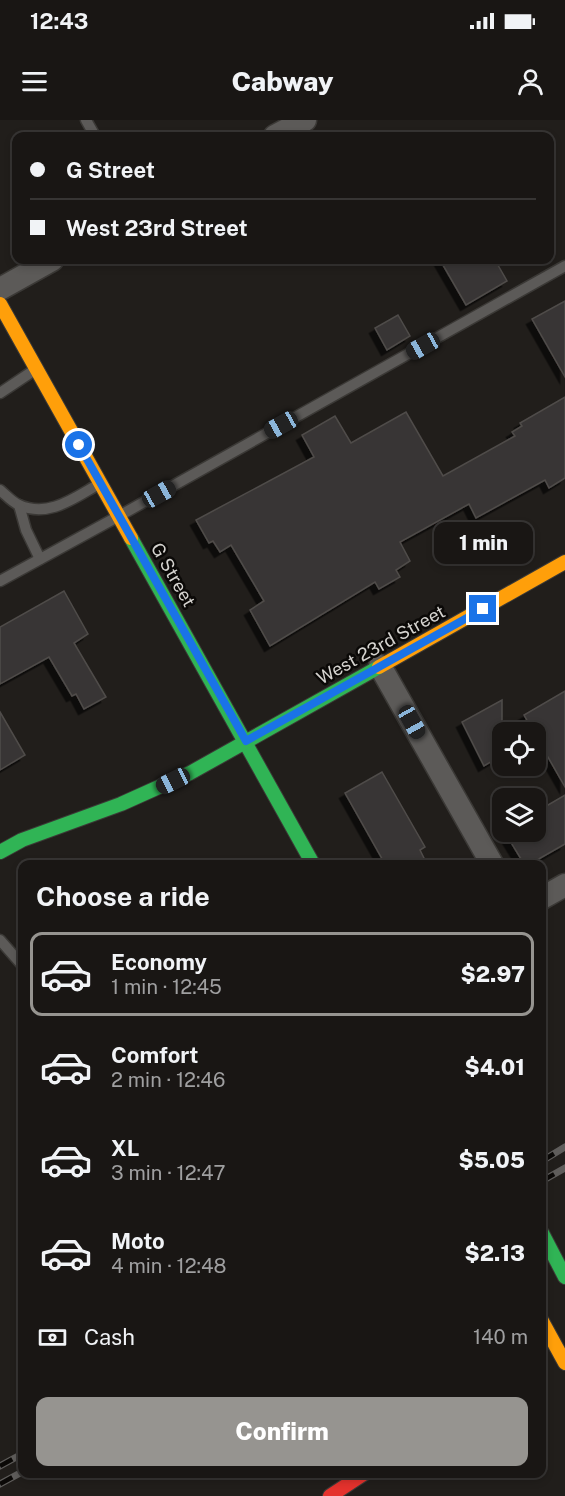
<!DOCTYPE html>
<html lang="en">
<head>
<meta charset="utf-8">
<style>
	:root { --surface:#191614; --page:#221f1d; --text:#f1f3f6; --muted:#9f9fa0; --line:#373534; --accent:#969490 }
	body { margin:0; font-family:"Public Sans",sans-serif; background:var(--page); color:var(--text); height:100vh; display:flex; flex-direction:column; font-size:22px; white-space:nowrap }
	* { box-sizing:border-box; margin:0 }
	p { font-size:20px; color:var(--muted) }
	.icon { flex:none; width:33px; height:33px; fill:none; stroke:currentColor; stroke-width:2; stroke-linecap:round; stroke-linejoin:round }
	.map { position:relative; flex:1; overflow:hidden }
	.panel { position:absolute; left:18px; top:740px; width:528px; height:618px; display:flex; flex-direction:column; background:var(--surface); border-radius:12px; box-shadow:0 3px 9px #0003,0 0 0 2px var(--line) }
	.panel>* { flex:none }
	.guide { position:absolute; left:12px; top:12px; width:542px; height:132px; border-radius:12px; box-shadow:0 3px 9px #0003,0 0 0 2px var(--line); display:grid; align-content:center; height:132px; padding:0 18px; background:var(--surface) }
	.fabs { position:absolute; left:492px; top:602px; display:grid; gap:12px }
	.fabs a { display:grid; place-items:center; width:54px; height:54px; border-radius:12px; background:var(--surface); box-shadow:0 3px 9px #0003,0 0 0 2px var(--line); font-size:30px }
	.end { position:absolute; width:27px; height:27px; margin:-14px; border:8px solid #1a73e8; background:#fff; box-shadow:0 0 0 3px #fff }
	.from { border-radius:50% }
	.bubble { position:absolute; height:42px; border-radius:12px; background:var(--surface); box-shadow:0 3px 9px #0003,0 0 0 2px var(--line); font-size:20px; font-weight:800; line-height:42px; text-align:center }
	.car { position:absolute; width:18px; height:36px; margin:-18px -9px; border-radius:8px; box-shadow:0 0 4px 2px #0007; background:linear-gradient(#222 24%,#8ab4d8 0 40%,#222 0 76%,#8ab4d8 0 86%,#222 0) }
	.guide b { display:flex; align-items:center; gap:21px; height:57px; font-size:22px }
	.guide b+b { border-top:2px solid var(--line) }
	.guide i { width:15px; height:15px; background:var(--text) }
	ul { padding:0; list-style:none }
	li { display:flex; align-items:center; gap:18px; height:84px; margin:0 12px 9px; padding:0 6px; border:3px solid transparent; border-radius:12px }
	li div { flex:1 }
	li b { display:block; font-size:22px }
	li em { font-style:normal; font-weight:800 }
	li.on { border-color:var(--accent) }
	li>.icon { width:54px; height:54px; stroke-width:1.5 }
	h2 { padding:0 18px; font-size:27px; line-height:72px }
	.pay { display:flex; align-items:center; gap:15px; height:66px; padding:0 18px; font-size:22px }
	.pay p { margin-inline-start:auto }
	.primary-button { display:flex; gap:12px; margin-top:auto; padding:12px 18px }
	.primary-button a { flex:1; height:69px; border-radius:12px; background:var(--accent); color:#fff; font-size:24px; font-weight:800; line-height:69px; text-align:center }
	.status { display:flex; justify-content:space-between; align-items:center; height:42px; padding:0 30px; background:var(--surface); direction:ltr }
	.status svg { height:16px; fill:currentColor }
	header { display:flex; justify-content:space-between; align-items:center; height:78px; padding:0 18px; background:var(--surface); font-size:27px; font-weight:800 }
	.map>svg:first-child { display:block }
	.building { fill:#393634; stroke:#4f4c4a; stroke-width:1.5; filter:url(#shadow) }
	.lines { fill:none; stroke-linecap:round; stroke-linejoin:round }
	.lane-casing { stroke:#3b3936; stroke-width:13 }
	.street-casing { stroke:#3b3936; stroke-width:25 }
	.fast-casing { stroke:#3b3936; stroke-width:16 }
	.slow-casing { stroke:#3b3936; stroke-width:16 }
	.jam-casing { stroke:#3b3936; stroke-width:16 }
	.lane { stroke:#5c5a58; stroke-width:10 }
	.street { stroke:#5c5a58; stroke-width:22 }
	.fast { stroke:#30b455; stroke-width:14 }
	.slow { stroke:#ff9f0a; stroke-width:14 }
	.jam { stroke:#e5322d; stroke-width:14 }
	.rail-casing { stroke:#5f5d5b; stroke-width:7 }
	.rail { stroke:#0b0907; stroke-width:4.5; stroke-dasharray:14; stroke-linecap:butt }
	.route { stroke:#1a73e8; stroke-width:8 }
	.labels { text-anchor:middle; stroke-width:5; stroke-linejoin:round; paint-order:stroke }
	.street-label { font-size:18px; fill:#d5d3cf; stroke:#0b0907 }
</style>
</head>
<body>
<div class="status"><b>12:43</b><svg viewBox="0 0 49 12"><path d="M0 12V9h3v3zM5 12V6h3v6zM10 12V3h3v9zM15 12V0h3v12zM26 1h20v11H26zM47 4h2v5h-2z"/></svg></div>
<header><svg class="icon" aria-label="menu" viewBox="0 0 24 24"><path d="M4 6h16M4 12h16M4 18h16"/></svg>Cabway<svg class="icon" aria-label="person" viewBox="0 0 24 24"><circle cx="12" cy="8" r="4"/><path d="M4 21q1-7 8-7t8 7"/></svg></header>
<div class="map">
<svg width="565" height="1376" viewBox="0 0 565 1376">
	<defs>
		<filter id="shadow"><feDropShadow dx="-5.5" dy="5.5" stdDeviation="0" flood-color="#0009"/></filter>
	</defs>
	<rect width="100%" height="100%" fill="#211e1b"/>
	<g class="building">
		<path d="M440,140H495L507,161L466,185Z"/>
		<path d="M565,181V257L532,199Z"/>
		<path d="M398,195L410,216L387,230L375,208Z"/>
		<path d="M565,277V358L549,368L545,360L476,398L469,384L400,422L410,441L396,450L400,457L379,469L375,462L270,526L250,490L264,481L231,425L220,432L213,421L209,423L196,400L314,337L302,315L335,296L351,323L406,292L443,356L515,316L512,312L522,306L520,303Z"/>
		<path d="M64,471L88,514L74,523L106,577L84,589L76,574L72,576L49,537L0,564V507Z"/>
		<path d="M565,571V667L524,595Z"/>
		<path d="M502,580V635L484,646L462,602Z"/>
		<path d="M0,592L25,635L0,650Z"/>
		<path d="M382,652L425,727L420,730L427,744H385L345,673Z"/>
		<path d="M565,675V724L530,744H524L504,711H536V692Z"/>
	</g>
	<g class="lines">
		<g class="lane-casing">
			<g id="lane">
				<path d="M86,0L95,16"/>
				<path d="M0,273L33,251"/>
				<path d="M0,370C6,375 12,382 19,385C49,398 74,378 99,364"/>
				<path d="M19,385L26,410L40,439"/>
				<path d="M0,461L119,396L565,146"/>
				<path d="M0,820L22,845"/>
			</g>
		</g>
		<g class="street-casing">
			<g id="street">
				<path d="M275,16L305,0"/>
				<path d="M0,169L52,140"/>
				<path d="M380,546L492,744"/>
				<path d="M542,778L565,765"/>
			</g>
		</g>
		<g class="fast-casing">
			<g id="fast">
				<path d="M131,418L313,744"/>
				<path d="M0,732L22,720L121,684L190,653L379,547"/>
				<path d="M542,1113L565,1157"/>
			</g>
		</g>
		<g class="slow-casing">
			<g id="slow">
				<path d="M0,184L131,418"/>
				<path d="M379,547L565,442"/>
				<path d="M542,1201L565,1243"/>
			</g>
		</g>
		<g class="jam-casing">
			<path id="jam" d="M330,1376L365,1353"/>
		</g>
		<use href="#lane" class="lane"/>
		<use href="#street" class="street"/>
		<use href="#fast" class="fast"/>
		<use href="#slow" class="slow"/>
		<use href="#jam" class="jam"/>
		<g class="rail-casing">
			<g id="rail">
				<path d="M542,1041L565,1027"/>
				<path d="M542,1061L565,1048"/>
				<path d="M0,1346L22,1334"/>
				<path d="M0,1364L22,1352"/>
			</g>
		</g>
		<use href="#rail" class="rail"/>
	</g>
	<g class="lines">
		<path class="route" d="M79,325L246,621L483,489"/>
	</g>
	<g class="labels">
		<g class="street-label">
			<text transform="translate(173 455) rotate(60)" y="6">G Street</text>
			<text transform="translate(381 525) rotate(-29)" y="6">West 23rd Street</text>
		</g>
	</g>
</svg>
<div class="fabs">
<a><svg class="icon" aria-label="locate" viewBox="0 0 24 24"><circle cx="12" cy="12" r="6"/><path d="M12 2v4M12 18v4M2 12h4M18 12h4"/></svg></a>
<a><svg class="icon" aria-label="layers" viewBox="0 0 24 24"><path d="M12 4l9 5-9 5-9-5zM3 14l9 5 9-5"/></svg></a>
</div>
<i class="end from" style="left:79px;top:325px"></i>
<i class="end" style="left:483px;top:489px"></i>
<div class="bubble" style="left:434px;top:402px;width:99px">1 min</div>
<i class="car" style="left:423px;top:226px;rotate:241deg"></i>
<i class="car" style="left:281px;top:305px;rotate:241deg"></i>
<i class="car" style="left:159px;top:374px;rotate:61deg"></i>
<i class="car" style="left:412px;top:602px;rotate:151deg"></i>
<i class="car" style="left:173px;top:661px;rotate:244deg"></i>
<div class="guide">
<b><i class="from"></i>G Street</b>
<b><i></i>West 23rd Street</b>
</div>
<section class="panel">
<h2>Choose a ride</h2>
<ul>
<li class="on"><svg class="icon" aria-label="car" viewBox="0 0 24 24"><path d="M5 17H2v-5l4-1 3-4h7l3 4 3 1v5h-3M9 17h6M6 11h13"/><circle cx="7" cy="17" r="2"/><circle cx="17" cy="17" r="2"/></svg><div><b>Economy</b><p>1 min · 12:45</p></div><em>$2.97</em></li>
<li><svg class="icon" aria-label="car" viewBox="0 0 24 24"><path d="M5 17H2v-5l4-1 3-4h7l3 4 3 1v5h-3M9 17h6M6 11h13"/><circle cx="7" cy="17" r="2"/><circle cx="17" cy="17" r="2"/></svg><div><b>Comfort</b><p>2 min · 12:46</p></div><em>$4.01</em></li>
<li><svg class="icon" aria-label="car" viewBox="0 0 24 24"><path d="M5 17H2v-5l4-1 3-4h7l3 4 3 1v5h-3M9 17h6M6 11h13"/><circle cx="7" cy="17" r="2"/><circle cx="17" cy="17" r="2"/></svg><div><b>XL</b><p>3 min · 12:47</p></div><em>$5.05</em></li>
<li><svg class="icon" aria-label="car" viewBox="0 0 24 24"><path d="M5 17H2v-5l4-1 3-4h7l3 4 3 1v5h-3M9 17h6M6 11h13"/><circle cx="7" cy="17" r="2"/><circle cx="17" cy="17" r="2"/></svg><div><b>Moto</b><p>4 min · 12:48</p></div><em>$2.13</em></li>
</ul>
<div class="pay"><svg class="icon" aria-label="cash" viewBox="0 0 24 24"><path d="M3 7h18v10H3z"/><circle cx="12" cy="12" r="2"/></svg>Cash<p>140 m</p></div>
<div class="primary-button"><a>Confirm</a></div>
</section>
</div>
</body>
</html>
